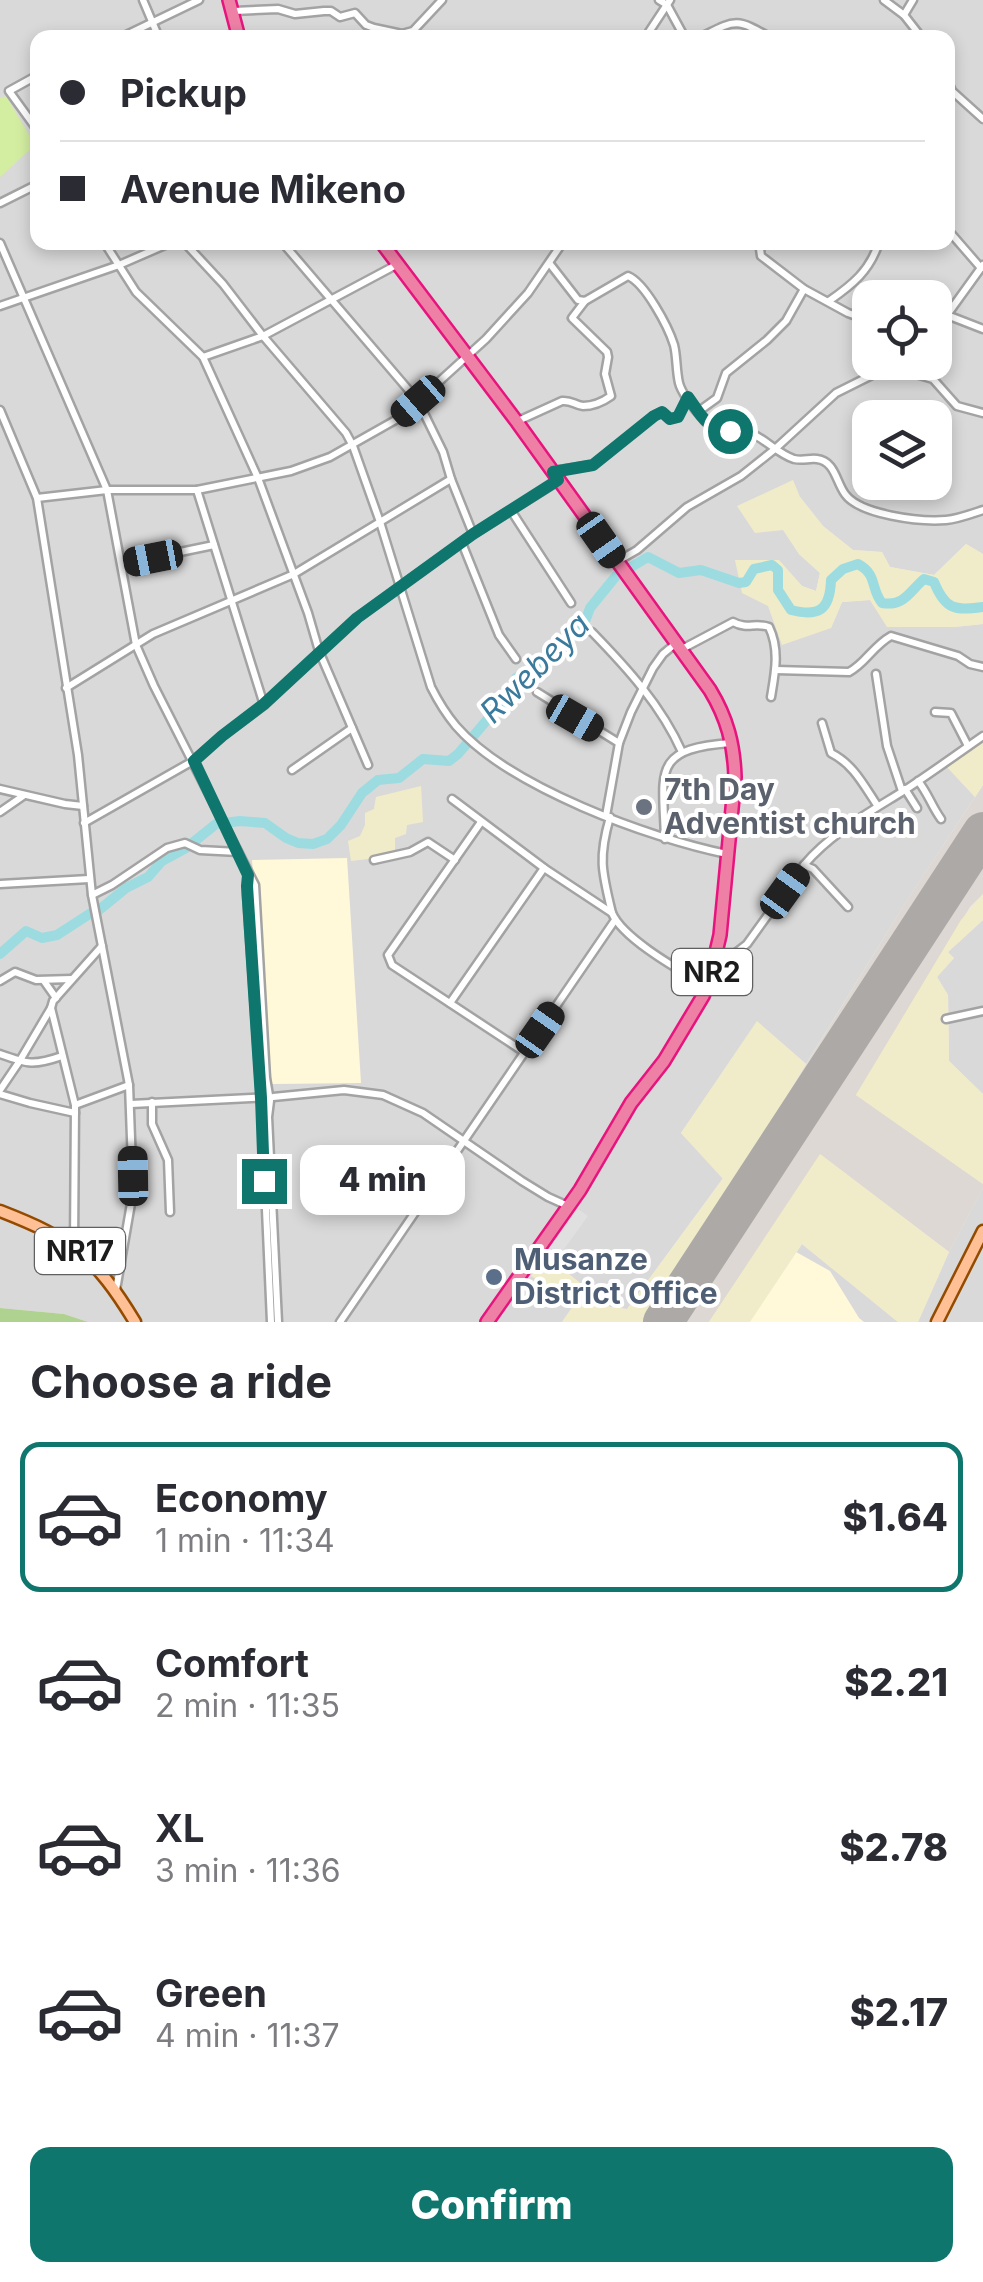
<!DOCTYPE html>
<html lang="en">
<head>
<meta charset="utf-8">
<style>
	:root { --surface:#fff; --page:#f7f7f7; --text:#2b2b33; --muted:#7c7c81; --line:#e1e1e2; --accent:#0f766e }
	body { margin:0; font-family:Inter,sans-serif; background:var(--page); color:var(--text); height:100vh; display:flex; flex-direction:column; font-size:38px; white-space:nowrap }
	* { box-sizing:border-box; margin:0 }
	p { font-size:32px; color:var(--muted) }
	.icon { flex:none; width:55px; height:55px; fill:none; stroke:currentColor; stroke-width:2; stroke-linecap:round; stroke-linejoin:round }
	.map { position:relative; height:1322px; overflow:hidden }
	.side { display:flex; flex-direction:column; background:var(--surface); flex:1 }
	.side>* { flex:none }
	.guide { position:absolute; left:30px; top:30px; width:925px; height:220px; border-radius:20px; box-shadow:0 5px 15px #0003; display:grid; align-content:center; height:220px; padding:0 30px; background:var(--surface) }
	.controls { position:absolute; left:852px; top:280px; display:grid; gap:20px }
	.controls a { display:grid; place-items:center; width:100px; height:100px; border-radius:20px; background:var(--surface); box-shadow:0 5px 15px #0003; font-size:50px }
	.end { position:absolute; width:45px; height:45px; margin:-22px; border:12px solid #0f766e; background:#fff; box-shadow:0 0 0 5px #fff }
	.from { border-radius:50% }
	.bubble { position:absolute; height:70px; border-radius:20px; background:var(--surface); box-shadow:0 5px 15px #0003; font-size:32px; font-weight:800; line-height:70px; text-align:center }
	.car { position:absolute; width:30px; height:60px; margin:-30px -15px; border-radius:12px; box-shadow:0 0 8px 2px #0007; background:linear-gradient(#222 24%,#8ab4d8 0 40%,#222 0 76%,#8ab4d8 0 86%,#222 0) }
	.guide b { display:flex; align-items:center; gap:35px; height:95px; font-size:38px }
	.guide b+b { border-top:2px solid var(--line) }
	.guide i { width:25px; height:25px; background:var(--text) }
	ul { padding:0; list-style:none }
	li { display:flex; align-items:center; gap:30px; height:150px; margin:0 20px 15px; padding:0 10px; border:5px solid transparent; border-radius:20px }
	li div { flex:1 }
	li b { display:block; font-size:38px }
	li em { font-style:normal; font-weight:800 }
	li.on { border-color:var(--accent) }
	li>.icon { width:90px; height:90px; stroke-width:1.5 }
	h2 { padding:0 30px; font-size:45px; line-height:120px }
	.button { display:flex; gap:20px; margin-top:auto; padding:20px 30px }
	.button a { flex:1; height:115px; border-radius:20px; background:var(--accent); color:#fff; font-size:40px; font-weight:800; line-height:115px; text-align:center }
	.map>svg:first-child { display:block }
	.residential { fill:#dad9d9; fill-rule:evenodd }
	.education { fill:#fff9d9 }
	.airport { fill:#ddd8d3 }
	.farmland { fill:#f0ecc9 }
	.grass { fill:#d4eea1 }
	.forest { fill:#afd291 }
	.parking { fill:#e0e0e0 }
	.lines { fill:none; stroke-linecap:round; stroke-linejoin:round }
	.river { stroke:#9cdce1; stroke-width:10 }
	.runway { stroke:#aca9a6; stroke-width:40 }
	.street-casing { stroke:#a3a3a3; stroke-width:11 }
	.primary-casing { stroke:#944b00; stroke-width:15 }
	.highway-casing { stroke:#e7147e; stroke-width:16 }
	.street { stroke:#fff; stroke-width:6 }
	.primary { stroke:#ffc095; stroke-width:10 }
	.highway { stroke:#ee80a6; stroke-width:11 }
	.route { stroke:#0f766e; stroke-width:12 }
	.worship-dot { fill:#6b7280; stroke:#fff; stroke-width:4 }
	.service-dot { fill:#5c6f8a; stroke:#fff; stroke-width:4 }
	.labels { text-anchor:middle; stroke-width:8; stroke-linejoin:round; paint-order:stroke }
	.shield { fill:#fff; stroke:#606060; stroke-width:2.5 }
	.shield-label { font-size:28px; font-weight:bold; fill:#1c1c1c }
	.worship-label { font-size:30px; font-weight:bold; fill:#5b616d; stroke:#fff; text-anchor:start }
	.service-label { font-size:30px; font-weight:bold; fill:#4e5e75; stroke:#fff; text-anchor:start }
	.water-label { font-size:32px; font-style:italic; fill:#3a7a9c; stroke:#fff }
</style>
</head>
<body>
<div class="map">
<svg width="983" height="1322" viewBox="0 0 983 1322">
	<rect width="100%" height="100%" fill="#efe8e1"/>
	<g class="residential">
		<path d="M0,0H983V554L966,544L934,575L890,567L882,552L853,550L823,526L800,497L783,529L799,554L820,573L816,591L802,586L779,561H735L831,628L842,602L870,600L888,627H954L983,624V739L947,767L975,797L904,905L806,1064L757,1022L681,1133L723,1178L627,1309L610,1307L543,1254L576,1303L562,1322H88L64,1314L0,1308ZM38,38H948V242H38ZM870,298H935V362H870ZM870,418H935V482H870Z"/>
		<path d="M983,920V1094L949,1061L948,995L937,977L954,958L947,953Z"/>
		<path d="M983,1188V1322H918L949,1252Z"/>
		<path d="M802,1244L898,1322H750Z"/>
	</g>
	<g class="education">
		<path d="M347,858L361,1083L272,1084L252,860Z"/>
		<path d="M789,1248L830,1271L859,1318L864,1322H741Z"/>
	</g>
	<path class="airport" d="M983,785V894L970,907L856,1095L983,1184V1188L949,1252L821,1155L709,1322H646L672,1283L904,905Z"/>
	<g class="farmland">
		<path d="M793,480L800,497L823,526L853,550L882,552L890,567L934,575L966,544L983,554V624L954,627H887L870,600L842,602L831,628L782,645L768,606L742,593L735,560H779L802,586L816,591L820,573L799,554L783,530L755,533L737,506Z"/>
		<path d="M983,739V785L975,797L947,767Z"/>
		<path d="M421,786L423,822L407,825L406,834L395,838V850L384,857L351,861L348,841L360,836L365,825V813L374,809L376,797Z"/>
		<path d="M983,894V920L948,952L954,958L937,977L948,995L949,1061L983,1094V1184L856,1095L961,920Z"/>
		<path d="M757,1021L806,1064L672,1283L646,1322H562L575,1303L531,1276L543,1253L610,1307L627,1309L723,1179L681,1133Z"/>
		<path d="M820,1154L949,1252L918,1322H898L802,1244L750,1322H709Z"/>
	</g>
	<path class="grass" d="M6,96L35,145L0,177V98Z"/>
	<path class="forest" d="M0,1308L64,1314L88,1322H0Z"/>
	<path class="parking" d="M578,1209L588,1216L560,1255L550,1248Z"/>
	<g class="lines">
		<g class="river">
			<path d="M99,910L126,888L148,877L162,861L186,848L216,824L240,821L265,823L286,838L298,843L313,844L327,839L341,825L362,793L378,780L399,778L423,759L449,761L458,754L510,693L516,678L540,663L586,619L590,608L616,576L648,557L679,573L701,570L739,583L746,582L754,569L772,565L778,570V590L791,610C819,617 830,610 831,580L843,569L858,564C878,575 870,588 882,603C904,607 910,591 924,579L934,582C945,609 954,611 983,607"/>
			<path d="M0,954L26,931L42,938L57,935L91,913"/>
		</g>
		<path class="runway" d="M663,1322L983,832"/>
		<g class="street-casing">
			<g id="street">
				<path d="M143,0L159,38"/>
				<path d="M659,0L667,5L685,38"/>
				<path d="M884,0L904,15L922,38"/>
				<path d="M234,11L278,9L295,14L324,11H331L340,17L355,13L366,25L374,28L402,34L413,31L442,0"/>
				<path d="M904,15L913,0"/>
				<path d="M120,38L199,0"/>
				<path d="M645,38L670,0"/>
				<path d="M699,38C735,20 735,17 771,38"/>
				<path d="M38,75L9,91L38,131"/>
				<path d="M948,82L952,91L983,119"/>
				<path d="M0,203L38,184"/>
				<path d="M948,230L981,268"/>
				<path d="M104,242L136,292L203,357L258,478L308,613L319,651L368,765"/>
				<path d="M184,242L223,284L263,336L346,433L353,446L380,522L431,687C438,701 446,714 456,726C509,787 649,838 727,854"/>
				<path d="M282,242L418,401L443,452L451,479L473,534"/>
				<path d="M759,242L761,256L804,289L848,313L870,321"/>
				<path d="M0,243L107,490L136,645L154,686L255,885L266,1078L270,1101L268,1117L278,1322"/>
				<path d="M550,264L578,300L585,301L628,276C645,283 668,326 674,345C677,357 676,370 679,383C682,395 696,411 705,421C716,433 727,428 740,430C761,433 775,453 794,459C803,461 809,458 817,459C835,461 836,482 845,494C860,515 920,522 946,520C958,519 971,514 983,510"/>
				<path d="M829,301C852,285 870,271 879,242"/>
				<path d="M0,306L119,265L172,242"/>
				<path d="M947,315L983,329"/>
				<path d="M935,328L947,315L983,265"/>
				<path d="M203,357L263,336L398,264"/>
				<path d="M909,362L911,368L916,374L933,379L957,406L983,413"/>
				<path d="M0,410L37,498L78,755L92,895L129,1085L133,1192L116,1290"/>
				<path d="M699,411L717,398L726,373L767,340L786,321L804,289"/>
				<path d="M518,421L562,401C572,400 574,405 583,406C593,406 604,401 611,396L605,374L608,357L607,352L572,318L585,301"/>
				<path d="M553,471L593,465L654,416L662,412L669,419L678,417L688,397"/>
				<path d="M197,490L264,705"/>
				<path d="M37,498L107,490H197L291,471L330,457L399,418L486,339L528,293L563,242"/>
				<path d="M512,512L571,603"/>
				<path d="M462,543L499,635L516,659"/>
				<path d="M618,561L637,550L687,507L741,476L775,449L836,393L884,369L891,362"/>
				<path d="M122,564L214,545"/>
				<path d="M592,632C627,668 661,705 682,752"/>
				<path d="M682,649L733,622C748,630 754,622 769,627C780,650 775,673 771,697"/>
				<path d="M776,670L849,672C865,664 873,646 891,636L958,656L970,664L983,667"/>
				<path d="M876,674L887,746L902,791"/>
				<path d="M66,688L153,634L294,574L451,479"/>
				<path d="M537,692L619,743"/>
				<path d="M935,712L951,713L968,746"/>
				<path d="M822,723L831,753C853,764 863,784 877,805"/>
				<path d="M292,770L352,728"/>
				<path d="M918,781C928,793 932,807 941,819"/>
				<path d="M0,789L65,804L83,806"/>
				<path d="M905,789L917,808"/>
				<path d="M452,799L544,868L612,913C623,939 681,971 706,986"/>
				<path d="M0,812L23,796"/>
				<path d="M606,816L619,743L631,712L653,668L663,654L675,644"/>
				<path d="M610,817C598,858 602,872 612,913"/>
				<path d="M481,822L388,955L392,965L524,1052"/>
				<path d="M84,823L193,761L222,736L264,705L357,618L473,534L558,481"/>
				<path d="M665,839C663,772 651,749 730,743"/>
				<path d="M374,860L410,852L428,842L455,860"/>
				<path d="M248,876L247,894L261,1097L271,1322"/>
				<path d="M0,884L89,879"/>
				<path d="M92,895L112,885L167,848L185,843L200,850L238,852"/>
				<path d="M848,907L813,869L804,865C831,833 870,812 905,790C931,773 957,754 983,736"/>
				<path d="M716,960L729,958L747,944L804,865"/>
				<path d="M0,981L15,972L36,980L72,979"/>
				<path d="M44,981L56,998"/>
				<path d="M450,1003L544,868"/>
				<path d="M946,1019L983,1011"/>
				<path d="M0,1054C28,1064 33,1066 62,1056"/>
				<path d="M0,1090L19,1062L51,1008"/>
				<path d="M0,1094L30,1103L75,1113"/>
				<path d="M152,1102V1124L168,1160L170,1212"/>
				<path d="M131,1104L273,1097L344,1090L383,1095L423,1113L522,1181L548,1197L568,1206"/>
				<path d="M75,1105L129,1085"/>
				<path d="M74,1247L75,1105L51,1008L53,1001L102,946"/>
				<path d="M340,1322L615,920"/>
			</g>
		</g>
		<g class="primary-casing">
			<g id="primary">
				<path d="M0,1211C72,1239 95,1256 135,1322"/>
				<path d="M937,1322L983,1231"/>
			</g>
		</g>
		<g class="highway-casing">
			<g id="highway">
				<path d="M229,0L239,38"/>
				<path d="M381,242L517,422L710,690C727,718 734,744 735,777L720,935L710,978L703,996L664,1061L631,1103L580,1190L487,1322"/>
			</g>
		</g>
		<use href="#street" class="street"/>
		<use href="#primary" class="primary"/>
		<use href="#highway" class="highway"/>
	</g>
	<g class="lines">
		<path class="route" d="M264,1181L261,1098L247,886L248,875L194,761L222,736L264,704L357,618L473,534L558,480L553,472L593,465L654,416L662,412L670,419L678,417L688,397C701,415 705,428 730,431"/>
	</g>
	<circle class="worship-dot" cx="644" cy="807" r="10"/>
	<circle class="service-dot" cx="494" cy="1277" r="10"/>
	<g class="labels">
		<g class="shield">
			<rect x="672" y="949" width="80" height="46" rx="8"/>
			<rect x="35" y="1228" width="90" height="46" rx="8"/>
		</g>
		<g class="shield-label">
			<text x="712" y="982">NR2</text>
			<text x="80" y="1261">NR17</text>
		</g>
		<g class="worship-label">
			<text x="664" y="800">7th Day<tspan x="664" dy="34">Adventist church</tspan></text>
		</g>
		<g class="service-label">
			<text x="514" y="1270">Musanze<tspan x="514" dy="34">District Office</tspan></text>
		</g>
		<g class="water-label">
			<text transform="translate(535 668) rotate(-45)" y="11">Rwebeya</text>
		</g>
	</g>
</svg>
<div class="controls">
<a><svg class="icon" aria-label="locate" viewBox="0 0 24 24"><circle cx="12" cy="12" r="6"/><path d="M12 2v4M12 18v4M2 12h4M18 12h4"/></svg></a>
<a><svg class="icon" aria-label="layers" viewBox="0 0 24 24"><path d="M12 4l9 5-9 5-9-5zM3 14l9 5 9-5"/></svg></a>
</div>
<i class="end from" style="left:730px;top:431px"></i>
<i class="end" style="left:264px;top:1181px"></i>
<div class="bubble" style="left:300px;top:1145px;width:165px">4 min</div>
<i class="car" style="left:418px;top:401px;rotate:229deg"></i>
<i class="car" style="left:601px;top:540px;rotate:145deg"></i>
<i class="car" style="left:153px;top:558px;rotate:259deg"></i>
<i class="car" style="left:575px;top:718px;rotate:120deg"></i>
<i class="car" style="left:785px;top:891px;rotate:36deg"></i>
<i class="car" style="left:540px;top:1030px;rotate:35deg"></i>
<i class="car" style="left:133px;top:1176px;rotate:359deg"></i>
<div class="guide">
<b><i class="from"></i>Pickup</b>
<b><i></i>Avenue Mikeno</b>
</div>
</div>
<section class="side">
<h2>Choose a ride</h2>
<ul>
<li class="on"><svg class="icon" aria-label="car" viewBox="0 0 24 24"><path d="M5 17H2v-5l4-1 3-4h7l3 4 3 1v5h-3M9 17h6M6 11h13"/><circle cx="7" cy="17" r="2"/><circle cx="17" cy="17" r="2"/></svg><div><b>Economy</b><p>1 min · 11:34</p></div><em>$1.64</em></li>
<li><svg class="icon" aria-label="car" viewBox="0 0 24 24"><path d="M5 17H2v-5l4-1 3-4h7l3 4 3 1v5h-3M9 17h6M6 11h13"/><circle cx="7" cy="17" r="2"/><circle cx="17" cy="17" r="2"/></svg><div><b>Comfort</b><p>2 min · 11:35</p></div><em>$2.21</em></li>
<li><svg class="icon" aria-label="car" viewBox="0 0 24 24"><path d="M5 17H2v-5l4-1 3-4h7l3 4 3 1v5h-3M9 17h6M6 11h13"/><circle cx="7" cy="17" r="2"/><circle cx="17" cy="17" r="2"/></svg><div><b>XL</b><p>3 min · 11:36</p></div><em>$2.78</em></li>
<li><svg class="icon" aria-label="car" viewBox="0 0 24 24"><path d="M5 17H2v-5l4-1 3-4h7l3 4 3 1v5h-3M9 17h6M6 11h13"/><circle cx="7" cy="17" r="2"/><circle cx="17" cy="17" r="2"/></svg><div><b>Green</b><p>4 min · 11:37</p></div><em>$2.17</em></li>
</ul>
<div class="button"><a>Confirm</a></div>
</section>
</body>
</html>
